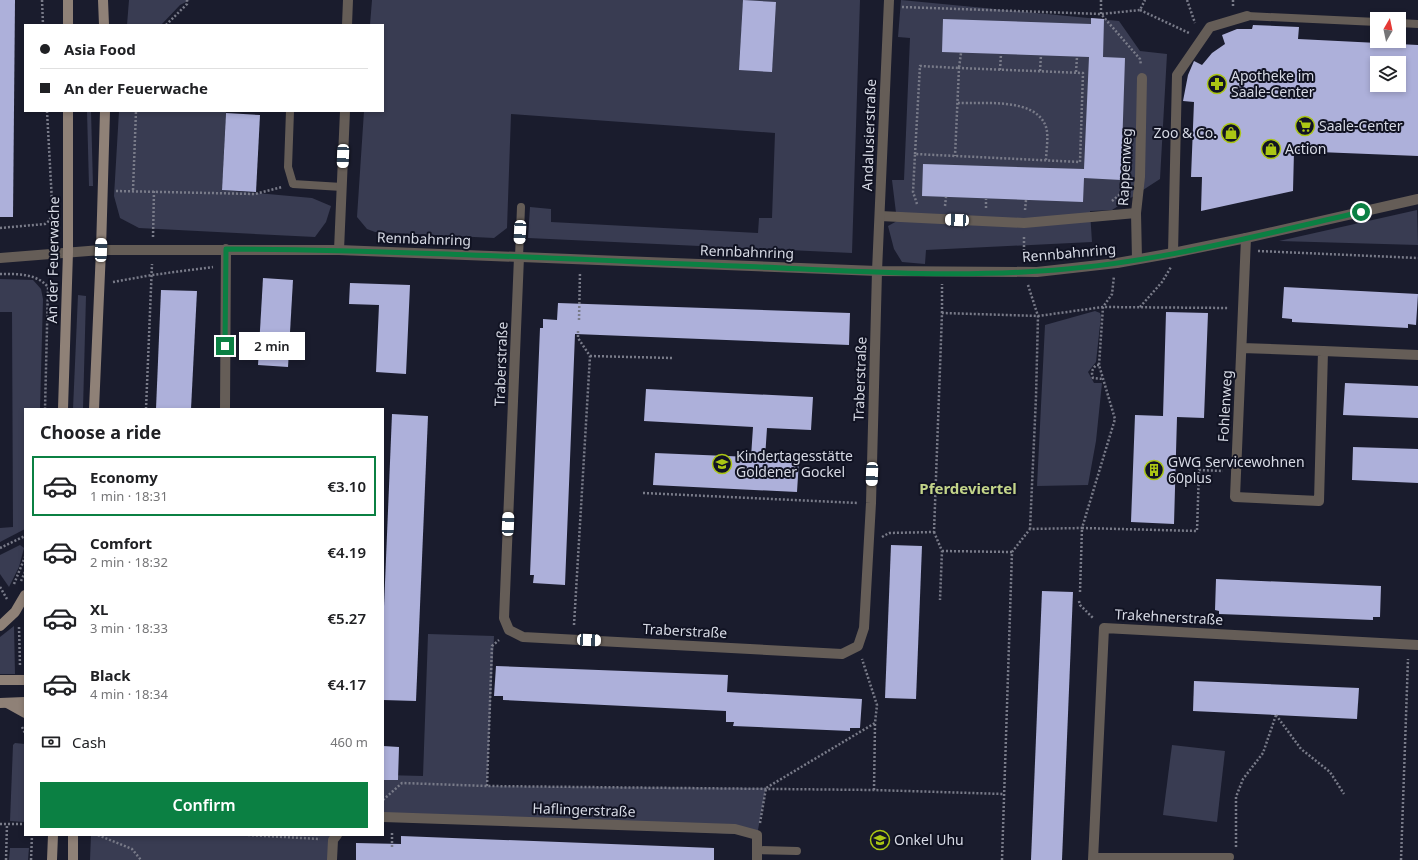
<!DOCTYPE html>
<html lang="en">
<head>
<meta charset="utf-8">
<style>
	:root { --surface:#fff; --page:#f2f2f2; --text:#202124; --muted:#757577; --line:#e0e0e0; --accent:#0b8043 }
	body { margin:0; font-family:"Noto Sans",sans-serif; background:var(--page); color:var(--text); height:100vh; display:flex; flex-direction:column; font-size:15px; white-space:nowrap }
	* { box-sizing:border-box; margin:0 }
	p { font-size:13px; color:var(--muted) }
	.icon { flex:none; width:22px; height:22px; fill:none; stroke:currentColor; stroke-width:2; stroke-linecap:round; stroke-linejoin:round }
	.map { position:relative; flex:1; overflow:hidden }
	.drawer { position:absolute; left:24px; top:408px; width:360px; height:428px; display:flex; flex-direction:column; background:var(--surface); border-radius:0px; box-shadow:0 2px 6px #0003 }
	.drawer>* { flex:none }
	.hud { position:absolute; left:24px; top:24px; width:360px; height:88px; border-radius:0px; box-shadow:0 2px 6px #0003; display:grid; align-content:center; height:88px; padding:0 16px; background:var(--surface) }
	.needle { width:26px; rotate:9deg }
	.controls { position:absolute; left:1370px; top:12px; display:grid; gap:8px }
	.controls a { display:grid; place-items:center; width:36px; height:36px; border-radius:0px; background:var(--surface); box-shadow:0 2px 6px #0003; font-size:20px }
	.end { position:absolute; width:18px; height:18px; margin:-9px; border:5px solid #0b8043; background:#fff; box-shadow:0 0 0 2px #fff }
	.from { border-radius:50% }
	.bubble { position:absolute; height:28px; border-radius:0px; background:var(--surface); box-shadow:0 2px 6px #0003; font-size:13px; font-weight:600; line-height:28px; text-align:center }
	.car { position:absolute; width:12px; height:24px; margin:-12px -6px; border-radius:5px; box-shadow:0 0 3px 1px #0007; background:linear-gradient(#fff 24%,#345 0 40%,#fff 0 76%,#345 0 86%,#fff 0) }
	.hud b { display:flex; align-items:center; gap:14px; height:38px; font-size:15px }
	.hud b+b { border-top:1px solid var(--line) }
	.hud i { width:10px; height:10px; background:var(--text) }
	ul { padding:0; list-style:none }
	li { display:flex; align-items:center; gap:12px; height:60px; margin:0 8px 6px; padding:0 8px; border:2px solid transparent; border-radius:0px }
	li div { flex:1 }
	li b { display:block; font-size:15px }
	li em { font-style:normal; font-weight:600 }
	li.current { border-color:var(--accent) }
	li>.icon { width:36px; height:36px; stroke-width:1.5 }
	h2 { padding:0 16px; font-size:18px; line-height:48px }
	.pay { display:flex; align-items:center; gap:10px; height:44px; padding:0 16px; font-size:15px }
	.pay p { margin-inline-start:auto }
	.cta { display:flex; gap:8px; margin-top:auto; padding:8px 16px }
	.cta a { flex:1; height:46px; border-radius:0px; background:var(--accent); color:#fff; font-size:16px; font-weight:600; line-height:46px; text-align:center }
	.map>svg:first-child { display:block }
	.green { fill:#393c52 }
	.building { fill:#adb0da; fill-rule:evenodd }
	.lines { fill:none; stroke-linecap:round; stroke-linejoin:round }
	.path { stroke:#797b89; stroke-width:2.5; stroke-dasharray:2 2; stroke-linecap:butt }
	.lane { stroke:#655d57; stroke-width:8 }
	.street { stroke:#655d57; stroke-width:10 }
	.secondary { stroke:#8f8177; stroke-width:10 }
	.route { stroke:#0b8043; stroke-width:5 }
	.labels { text-anchor:middle; stroke-width:4; stroke-linejoin:round; paint-order:stroke }
	.poi-label { font-size:14px; fill:#d7dae5; stroke:#111323; text-anchor:start }
	.street-label { font-size:14px; fill:#d7dae5; stroke:#111323 }
	.neighbourhood-label { font-size:15px; font-weight:bold; fill:#c3d489; stroke:#111323 }
</style>
</head>
<body>
<div class="map">
<svg width="1418" height="860" viewBox="0 0 1418 860">
	<rect width="100%" height="100%" fill="#1a1c2d"/>
	<g class="green">
		<path d="M129,0H190L180,5L161,25H127Z"/>
		<path d="M372,0H860L852,253L528,238L530,207L551,209V222L758,233L759,218H772L775,133L511,114L507,228L494,238L375,232L367,229L357,217L364,111H383V25H370Z"/>
		<path d="M901,0L1119,21L1140,51L1167,54L1160,179L1112,210L1090,211L1092,242L926,250L925,264L902,262L894,249L888,226L897,221L892,180H904L910,38L898,37Z"/>
		<path d="M87,111H91L93,186H89Z"/>
		<path d="M119,111H226L222,190L312,198L331,206L326,222L315,237L139,228L120,218L114,196Z"/>
		<path d="M1417,210L1418,245L1279,241Z"/>
		<path d="M0,279L33,280L41,289L43,299L40,409H25V529L0,542V528L13,527L12,312H0Z"/>
		<path d="M78,295L86,296L83,409H73Z"/>
		<path d="M1095,311L1100,313L1101,316L1096,362L1088,372L1094,383H1102L1096,441L1088,485L1037,486L1045,325Z"/>
		<path d="M20,545L24,548L19,567L9,587L0,574V555Z"/>
		<path d="M14,626L15,674H0V637Z"/>
		<path d="M428,634L494,636L487,786L766,788L757,835L383,817V775L423,776Z"/>
		<path d="M15,743L25,744V822L10,821L13,745Z"/>
		<path d="M1172,745L1225,751L1217,822L1163,815Z"/>
		<path d="M91,835H337L332,860H90Z"/>
		<path d="M10,848H29L28,860H9Z"/>
	</g>
	<g class="building">
		<path d="M0,0H15L13,217H0Z"/>
		<path d="M743,0L776,2L772,72L739,70Z"/>
		<path d="M1091,18L1104,19L1103,57L1125,58L1121,180L1084,178L1083,202L922,196L923,164L1084,169L1089,57L942,52L943,19L1091,24Z"/>
		<path d="M1253,25L1299,27L1298,39L1418,45V156L1294,151L1293,191L1201,211L1202,177H1191L1194,102L1183,101L1188,75L1194,61L1202,65L1212,53L1225,44L1222,35L1237,29H1252ZM1377,63H1399V85H1377Z"/>
		<path d="M226,113L260,115L256,192L222,190Z"/>
		<path d="M263,278L293,280L288,367L258,365Z"/>
		<path d="M350,283L410,285L406,374L376,372L379,305L349,304Z"/>
		<path d="M1284,287L1418,294L1416,325L1408,324V328L1292,322V319L1282,318Z"/>
		<path d="M161,290L197,291L191,409H156Z"/>
		<path d="M558,303L850,313L849,345L575,334L565,585L533,583L534,575H530L540,328H543V319L557,320Z"/>
		<path d="M1166,312L1208,313L1204,418L1177,417L1174,524L1131,522L1135,415L1163,416Z"/>
		<path d="M1345,383L1418,386V418L1343,415Z"/>
		<path d="M646,389L813,397L811,430L767,428L765,458L799,460L797,492L653,485L655,453L751,457L753,427L644,421Z"/>
		<path d="M392,414L428,416L416,701L383,700V631Z"/>
		<path d="M1353,447L1418,449V483L1352,480Z"/>
		<path d="M891,545L922,546L916,699L885,698Z"/>
		<path d="M1216,579L1381,586L1380,617H1373V620L1219,614V611L1215,610Z"/>
		<path d="M1042,591L1073,592L1062,860H1031Z"/>
		<path d="M496,666L728,675L727,692L862,699L860,728H850V731L733,726L734,722H726V711L503,700V696H494Z"/>
		<path d="M1194,681L1359,688L1357,719L1193,711Z"/>
		<path d="M383,746L399,747L398,780H383Z"/>
		<path d="M401,836L714,848V860H356V843L401,844Z"/>
	</g>
	<g class="lines">
		<g class="path">
			<path d="M42,0L43,25"/>
			<path d="M1101,0V14L1140,59L1141,65"/>
			<path d="M1187,0L1195,23"/>
			<path d="M1233,0V7"/>
			<path d="M902,7L1101,14L1140,10L1145,0"/>
			<path d="M1140,10L1189,33"/>
			<path d="M166,25L187,4V0"/>
			<path d="M1000,70L1001,54"/>
			<path d="M1040,71L1041,55"/>
			<path d="M1076,72L1077,57"/>
			<path d="M958,103C983,104 1036,97 1046,127C1049,136 1046,151 1046,161"/>
			<path d="M47,111L52,202"/>
			<path d="M915,154L920,66L959,68L961,53"/>
			<path d="M1122,158H1128"/>
			<path d="M133,190L136,111"/>
			<path d="M116,191L255,194L282,187"/>
			<path d="M1112,201L1125,190"/>
			<path d="M917,204L913,192L915,154L1080,162L1083,73L959,68L955,156"/>
			<path d="M945,206L946,197"/>
			<path d="M986,208V199"/>
			<path d="M1025,210L1026,200"/>
			<path d="M0,228L45,224L49,221L53,213"/>
			<path d="M153,237L154,191"/>
			<path d="M1024,237V258"/>
			<path d="M1258,251L1418,258"/>
			<path d="M0,274C17,274 36,273 48,287L45,409"/>
			<path d="M113,282L152,275L213,267"/>
			<path d="M1028,285L1038,316L1036,397L1030,529"/>
			<path d="M1140,307L1162,282L1171,267"/>
			<path d="M942,313V284"/>
			<path d="M579,320L580,272"/>
			<path d="M590,356L672,358"/>
			<path d="M1099,365H1096C1092,370 1091,372 1093,378L1103,379"/>
			<path d="M146,409L152,264"/>
			<path d="M643,493L858,503"/>
			<path d="M934,532L942,551L940,600"/>
			<path d="M882,537L889,533L934,532L942,313L1038,316L1103,307L1229,308"/>
			<path d="M0,548L25,536"/>
			<path d="M942,551L1012,552"/>
			<path d="M21,581L25,572"/>
			<path d="M14,584L25,557"/>
			<path d="M0,587L7,599"/>
			<path d="M1080,592L1082,528L1197,531L1199,470L1223,471"/>
			<path d="M1079,601L1080,605L1094,619"/>
			<path d="M574,625L590,356L578,338V330"/>
			<path d="M19,627L20,666"/>
			<path d="M1276,715L1301,749L1330,772L1344,794"/>
			<path d="M22,727L25,733"/>
			<path d="M487,786L492,646L499,640"/>
			<path d="M874,790L875,724"/>
			<path d="M383,800L402,783L487,786L874,790L1004,794"/>
			<path d="M760,823L766,788L875,723L877,705L862,659"/>
			<path d="M0,824H25"/>
			<path d="M98,835L132,849L141,860"/>
			<path d="M248,835L320,839"/>
			<path d="M392,847V831"/>
			<path d="M1236,847V797L1243,779L1263,753L1276,715"/>
			<path d="M6,860L7,824"/>
			<path d="M31,860L32,835"/>
			<path d="M1002,860L1012,552L1030,529L1082,528L1115,419L1099,365L1103,307L1112,294L1114,276"/>
			<path d="M1401,860L1408,659"/>
		</g>
		<g class="lane">
			<path d="M1247,16L1377,22"/>
			<path d="M1399,23L1418,24"/>
			<path d="M290,111L288,167L293,184L342,187"/>
			<path d="M519,257L521,207"/>
			<path d="M757,850L797,851"/>
			<path d="M1093,857H1230"/>
		</g>
		<g class="street">
			<path d="M347,25L348,0"/>
			<path d="M880,216L1024,223L1136,213"/>
			<path d="M339,250L345,111"/>
			<path d="M1173,253L1177,75L1210,27L1247,16"/>
			<path d="M519,257L504,618L509,630L523,637L842,654L858,646L864,628L871,503L877,271L889,0"/>
			<path d="M0,258L101,250H339L877,271L1037,272L1117,263L1173,253L1246,238L1418,199"/>
			<path d="M1137,259L1136,213L1140,177L1142,78"/>
			<path d="M1242,348L1323,351L1319,501L1235,497L1246,238"/>
			<path d="M1323,351L1418,355"/>
			<path d="M225,409L226,249"/>
			<path d="M383,817L735,829L757,835V860"/>
			<path d="M332,860L333,840L337,835"/>
			<path d="M1093,860L1104,628L1418,645"/>
		</g>
		<g class="secondary">
			<path d="M103,0L104,25"/>
			<path d="M68,25V0"/>
			<path d="M63,409L68,252V111"/>
			<path d="M94,409L101,250L105,111"/>
			<path d="M0,626L15,612L25,595"/>
			<path d="M0,680H25"/>
			<path d="M0,703L25,702"/>
			<path d="M7,703L25,713"/>
			<path d="M52,860L53,835"/>
			<path d="M73,860V835"/>
		</g>
	</g>
	<g class="lines">
		<path class="route" d="M225,346L226,249C396,250 566,259 736,266C836,270 939,278 1040,271C1148,265 1255,236 1361,212"/>
	</g>
	<defs>
		<g id="pharmacy-ring" transform="scale(1)"><circle r="9.5" fill="#111323" stroke="#abc614" stroke-width="1.5"/><path d="M-2-6h4v4h4v4h-4v4h-4v-4h-4v-4h4Z" fill="#abc614"/></g>
		<g id="supermarket-ring" transform="scale(1)"><circle r="9.5" fill="#111323" stroke="#abc614" stroke-width="1.5"/><path d="M-6-5.5h2.5l.6 2H6L4.5 2H-2.5L-4.4-4H-6ZM-1.5 3.2a1.3 1.3 0 1 0 .1 0ZM3 3.2a1.3 1.3 0 1 0 .1 0Z" fill="#abc614"/></g>
		<g id="shop-ring" transform="scale(1)"><circle r="9.5" fill="#111323" stroke="#abc614" stroke-width="1.5"/><path d="M-5-2.5h2.3a2.7 3.5 0 0 1 5.4 0H5L5.5 6h-11ZM-1.5-2.5h3a1.5 2.3 0 0 0-3 0Z" fill="#abc614"/></g>
		<g id="school-ring" transform="scale(1)"><circle r="9.5" fill="#111323" stroke="#abc614" stroke-width="1.5"/><path d="M0-5L7-2L0 1L-7-2ZM-4 1L0 2.5L4 1V4Q0 6-4 4Z" fill="#abc614"/></g>
		<g id="building-ring" transform="scale(1)"><circle r="9.5" fill="#111323" stroke="#abc614" stroke-width="1.5"/><path d="M-4-6H4V6H1V3H-1V6H-4ZM-2.5-4.3h1.7v1.8h-1.7ZM.8-4.3h1.7v1.8H.8ZM-2.5-1h1.7V.8h-1.7ZM.8-1h1.7V.8H.8Z" fill="#abc614"/></g>
	</defs>
	<g fill-rule="evenodd">
		<use href="#pharmacy-ring" x="1217" y="84"/>
		<use href="#supermarket-ring" x="1305" y="126"/>
		<use href="#shop-ring" x="1231" y="133"/>
		<use href="#shop-ring" x="1271" y="149"/>
		<use href="#school-ring" x="722" y="464"/>
		<use href="#building-ring" x="1154" y="470"/>
		<use href="#school-ring" x="880" y="840"/>
	</g>
	<g class="labels">
		<g class="poi-label">
			<text x="1231" y="81">Apotheke im<tspan x="1231" dy="16">Saale-Center</tspan></text>
			<text x="1319" y="131">Saale-Center</text>
			<text x="1217" y="138" text-anchor="end">Zoo &amp; Co.</text>
			<text x="1285" y="154">Action</text>
			<text x="736" y="461">Kindertagesstätte<tspan x="736" dy="16">Goldener Gockel</tspan></text>
			<text x="1168" y="467">GWG Servicewohnen<tspan x="1168" dy="16">60plus</tspan></text>
			<text x="894" y="845">Onkel Uhu</text>
		</g>
		<g class="street-label">
			<text transform="translate(869 135) rotate(-88)" y="5">Andalusierstraße</text>
			<text transform="translate(1125 167) rotate(-87)" y="5">Rappenweg</text>
			<text transform="translate(424 239) rotate(2)" y="5">Rennbahnring</text>
			<text transform="translate(747 252) rotate(2)" y="5">Rennbahnring</text>
			<text transform="translate(1069 253) rotate(-5)" y="5">Rennbahnring</text>
			<text transform="translate(53 260) rotate(-89)" y="5">An der Feuerwache</text>
			<text transform="translate(501 364) rotate(-88)" y="5">Traberstraße</text>
			<text transform="translate(860 379) rotate(-88)" y="5">Traberstraße</text>
			<text transform="translate(1225 406) rotate(-87)" y="5">Fohlenweg</text>
			<text transform="translate(1169 617) rotate(3)" y="5">Trakehnerstraße</text>
			<text transform="translate(685 631) rotate(3)" y="5">Traberstraße</text>
			<text transform="translate(584 810) rotate(2)" y="5">Haflingerstraße</text>
		</g>
		<g class="neighbourhood-label">
			<text x="968" y="494">Pferdeviertel</text>
		</g>
	</g>
</svg>
<div class="controls">
<a><svg class="needle" viewBox="-14 -14 28 28"><path d="M0-13l5 13h-10z" fill="#e53935"/><path d="M0 13l5-13h-10z" fill="#757577"/></svg></a>
<a><svg class="icon" aria-label="layers" viewBox="0 0 24 24"><path d="M12 4l9 5-9 5-9-5zM3 14l9 5 9-5"/></svg></a>
</div>
<i class="end from" style="left:1361px;top:212px"></i>
<i class="end" style="left:225px;top:346px"></i>
<div class="bubble" style="left:239px;top:332px;width:66px">2 min</div>
<i class="car" style="left:343px;top:156px;rotate:182deg"></i>
<i class="car" style="left:957px;top:220px;rotate:273deg"></i>
<i class="car" style="left:520px;top:232px;rotate:183deg"></i>
<i class="car" style="left:101px;top:250px;rotate:2deg"></i>
<i class="car" style="left:872px;top:474px;rotate:182deg"></i>
<i class="car" style="left:508px;top:524px;rotate:2deg"></i>
<i class="car" style="left:589px;top:640px;rotate:93deg"></i>
<div class="hud">
<b><i class="from"></i>Asia Food</b>
<b><i></i>An der Feuerwache</b>
</div>
<section class="drawer">
<h2>Choose a ride</h2>
<ul>
<li class="current"><svg class="icon" aria-label="car" viewBox="0 0 24 24"><path d="M5 17H2v-5l4-1 3-4h7l3 4 3 1v5h-3M9 17h6M6 11h13"/><circle cx="7" cy="17" r="2"/><circle cx="17" cy="17" r="2"/></svg><div><b>Economy</b><p>1 min · 18:31</p></div><em>€3.10</em></li>
<li><svg class="icon" aria-label="car" viewBox="0 0 24 24"><path d="M5 17H2v-5l4-1 3-4h7l3 4 3 1v5h-3M9 17h6M6 11h13"/><circle cx="7" cy="17" r="2"/><circle cx="17" cy="17" r="2"/></svg><div><b>Comfort</b><p>2 min · 18:32</p></div><em>€4.19</em></li>
<li><svg class="icon" aria-label="car" viewBox="0 0 24 24"><path d="M5 17H2v-5l4-1 3-4h7l3 4 3 1v5h-3M9 17h6M6 11h13"/><circle cx="7" cy="17" r="2"/><circle cx="17" cy="17" r="2"/></svg><div><b>XL</b><p>3 min · 18:33</p></div><em>€5.27</em></li>
<li><svg class="icon" aria-label="car" viewBox="0 0 24 24"><path d="M5 17H2v-5l4-1 3-4h7l3 4 3 1v5h-3M9 17h6M6 11h13"/><circle cx="7" cy="17" r="2"/><circle cx="17" cy="17" r="2"/></svg><div><b>Black</b><p>4 min · 18:34</p></div><em>€4.17</em></li>
</ul>
<div class="pay"><svg class="icon" aria-label="cash" viewBox="0 0 24 24"><path d="M3 7h18v10H3z"/><circle cx="12" cy="12" r="2"/></svg>Cash<p>460 m</p></div>
<div class="cta"><a>Confirm</a></div>
</section>
</div>
</body>
</html>
